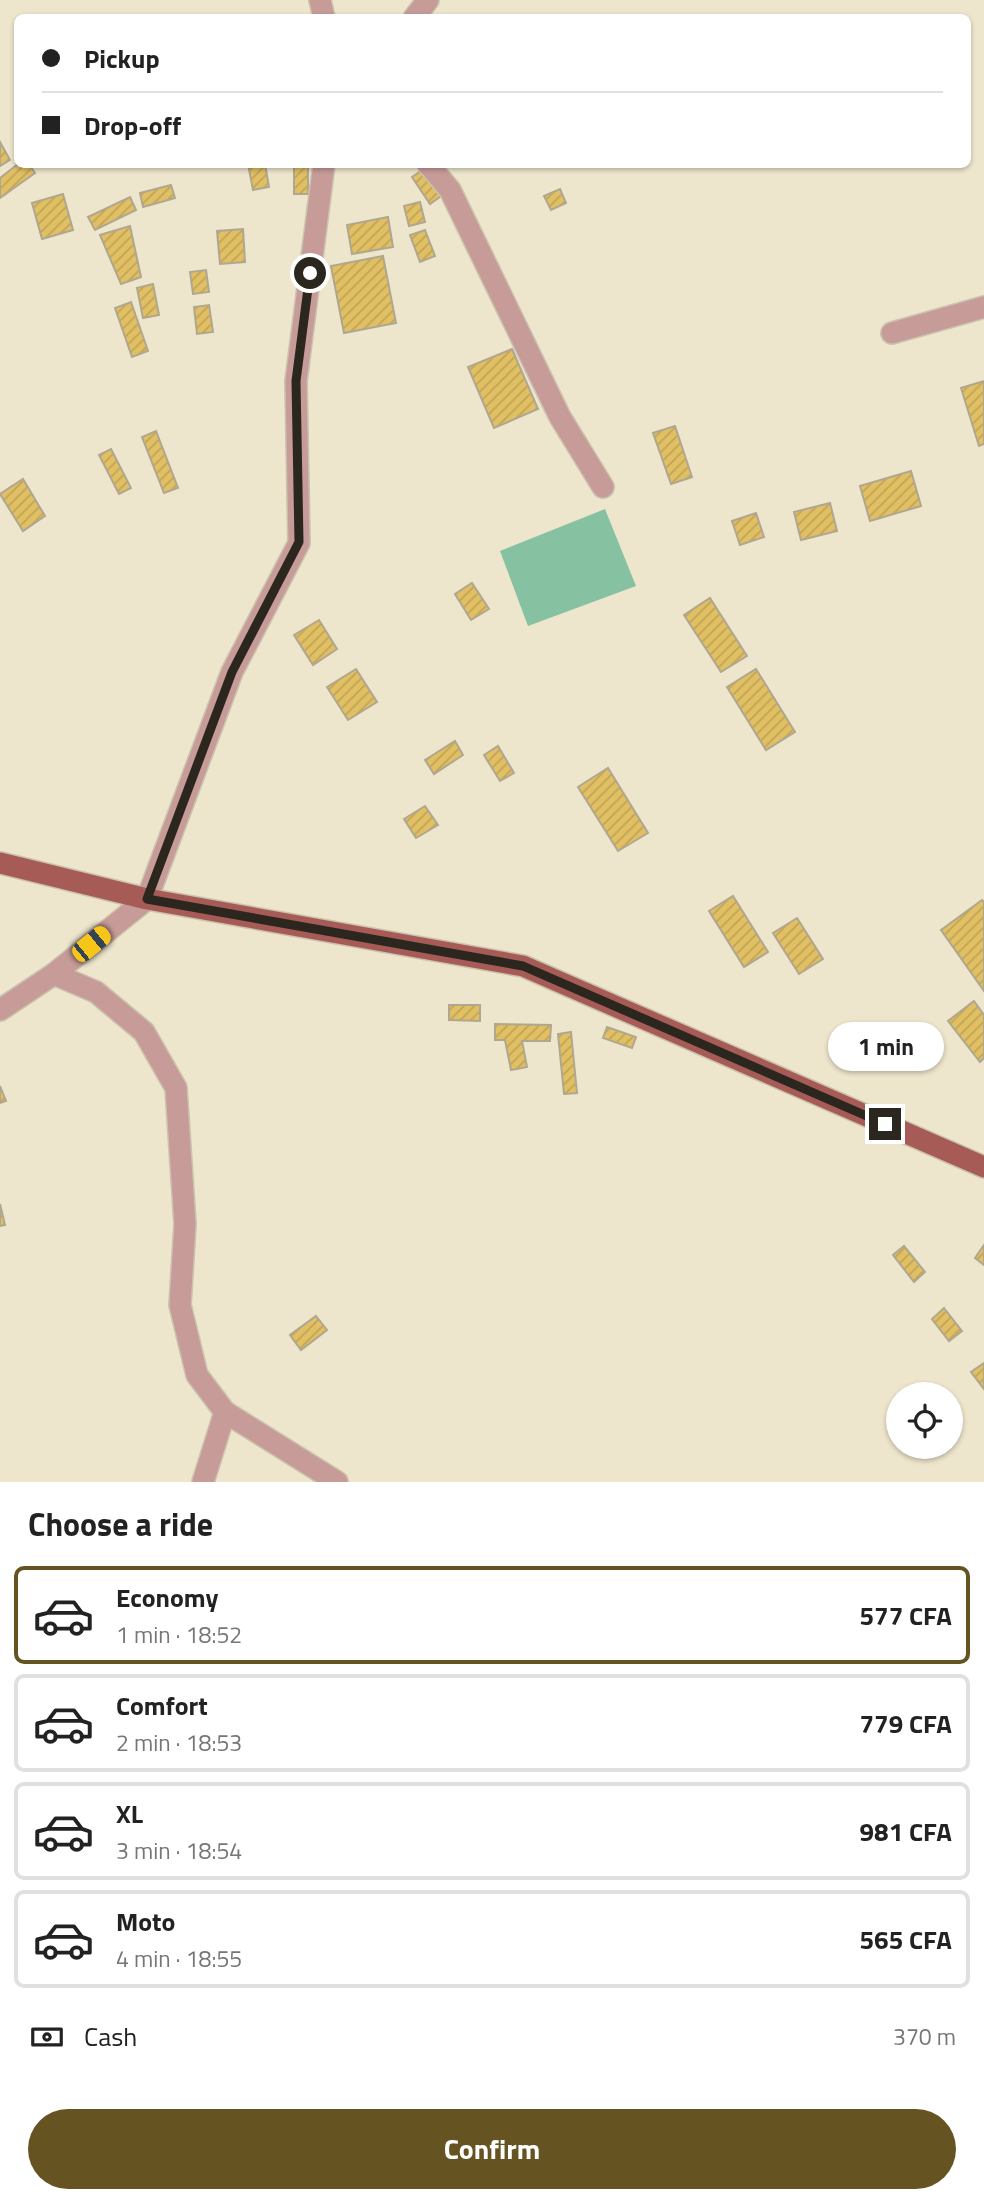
<!DOCTYPE html>
<html lang="en">
<head>
<meta charset="utf-8">
<style>
	:root { --surface:#fff; --page:#f2f2f2; --text:#222; --muted:#767676; --line:#e0e0e0; --accent:#655321 }
	body { margin:0; font-family:"Titillium Web",sans-serif; background:var(--page); color:var(--text); height:100vh; display:flex; flex-direction:column; font-size:26px; white-space:nowrap }
	* { box-sizing:border-box; margin:0 }
	p { font-size:23px; color:var(--muted) }
	.icon { flex:none; width:38px; height:38px; fill:none; stroke:currentColor; stroke-width:2; stroke-linecap:round; stroke-linejoin:round }
	.map { position:relative; height:1482px; overflow:hidden }
	.drawer { display:flex; flex-direction:column; background:var(--surface); flex:1 }
	.drawer>* { flex:none }
	.hud { position:absolute; left:14px; top:14px; width:957px; height:154px; border-radius:10px; box-shadow:0 2px 5px #0004; display:grid; align-content:center; height:154px; padding:0 28px; background:var(--surface) }
	.controls { position:absolute; left:886px; top:1382px; display:grid; gap:14px }
	.controls a { display:grid; place-items:center; width:77px; height:77px; border-radius:50%; background:var(--surface); box-shadow:0 2px 5px #0004; font-size:35px }
	.end { position:absolute; width:32px; height:32px; margin:-16px; border:9px solid #2b271e; background:#fff; box-shadow:0 0 0 4px #fff }
	.from { border-radius:50% }
	.bubble { position:absolute; height:49px; border-radius:24px; background:var(--surface); box-shadow:0 2px 5px #0004; font-size:23px; font-weight:700; line-height:49px; text-align:center }
	.car { position:absolute; width:21px; height:42px; margin:-21px -10px; border-radius:9px; box-shadow:0 0 5px 2px #0007; background:linear-gradient(#f5c518 24%,#345 0 40%,#f5c518 0 76%,#345 0 86%,#f5c518 0) }
	.hud b { display:flex; align-items:center; gap:24px; height:66px; font-size:26px }
	.hud b+b { border-top:2px solid var(--line) }
	.hud i { width:18px; height:18px; background:var(--text) }
	ul { padding:0; list-style:none }
	li { display:flex; align-items:center; gap:21px; height:98px; margin:0 14px 10px; padding:0 14px; border:4px solid var(--line); border-radius:10px }
	li div { flex:1 }
	li b { display:block; font-size:26px }
	li em { font-style:normal; font-weight:700 }
	li.on { border-color:var(--accent) }
	li>.icon { width:63px; height:63px; stroke-width:1.5 }
	h2 { padding:0 28px; font-size:32px; line-height:84px }
	.pay { display:flex; align-items:center; gap:18px; height:77px; padding:0 28px; font-size:26px }
	.pay p { margin-inline-start:auto }
	.primary-button { display:flex; gap:14px; margin-top:auto; padding:14px 28px }
	.primary-button a { flex:1; height:80px; border-radius:42px; background:var(--accent); color:#fff; font-size:28px; font-weight:700; line-height:80px; text-align:center }
	.map>svg:first-child { display:block }
	.green { fill:#86c2a2 }
	.building { fill:url(#building-hatch); stroke:#b0a790; stroke-width:2 }
	.lines { fill:none; stroke-linecap:round; stroke-linejoin:round }
	.minor-casing { stroke:#cbc3ae; stroke-width:24 }
	.major-casing { stroke:#cbc3ae; stroke-width:24 }
	.minor { stroke:#c79b98; stroke-width:21 }
	.major { stroke:#a75b57; stroke-width:21 }
	.route { stroke:#2b271e; stroke-width:9 }
</style>
</head>
<body>
<div class="map">
<svg width="984" height="1482" viewBox="0 0 984 1482">
	<defs>
		<pattern id="building-hatch" width="6" height="6" patternUnits="userSpaceOnUse" patternTransform="scale(1.75)"><rect width="6" height="6" fill="#e1bf63"/><path d="M-1 1l2-2M0 6l6-6M5 7l2-2" fill="none" stroke="#c1a456"/></pattern>
	</defs>
	<rect width="100%" height="100%" fill="#eee5cd"/>
	<path class="green" d="M605,509L636,586L528,626L500,551Z"/>
	<g class="building">
		<path d="M0,142L10,160L0,166Z"/>
		<path d="M18,164H29L35,173L0,198V178Z"/>
		<path d="M248,164H265L269,187L253,190Z"/>
		<rect x="294" y="164" width="14" height="30"/>
		<path d="M427,167L444,194L430,204L412,177Z"/>
		<path d="M171,185L175,198L143,207L140,193Z"/>
		<path d="M560,189L566,203L551,210L544,196Z"/>
		<path d="M63,194L73,230L42,239L32,203Z"/>
		<path d="M130,197L136,210L95,230L88,217Z"/>
		<path d="M420,202L425,222L409,226L404,206Z"/>
		<path d="M388,217L393,247L352,254L347,225Z"/>
		<path d="M130,226L141,277L121,284L100,235Z"/>
		<path d="M243,229L245,262L220,264L217,231Z"/>
		<path d="M425,230L435,256L420,262L410,235Z"/>
		<path d="M383,256L396,323L344,333L331,266Z"/>
		<path d="M206,270L209,292L193,294L190,272Z"/>
		<path d="M153,284L159,315L143,318L137,288Z"/>
		<path d="M131,302L148,351L132,357L115,308Z"/>
		<path d="M209,305L213,332L197,334L194,307Z"/>
		<path d="M512,349L538,409L494,428L468,367Z"/>
		<path d="M984,381V444L979,446L961,388Z"/>
		<path d="M675,426L692,477L671,484L653,433Z"/>
		<path d="M156,431L178,488L164,493L142,437Z"/>
		<path d="M111,449L131,488L119,494L99,455Z"/>
		<path d="M911,471L921,506L870,521L860,486Z"/>
		<path d="M23,479L45,516L23,531L0,494Z"/>
		<path d="M830,503L837,531L801,540L794,512Z"/>
		<path d="M756,513L764,537L740,545L732,521Z"/>
		<path d="M472,583L489,609L471,620L455,594Z"/>
		<path d="M710,598L747,656L721,672L684,615Z"/>
		<path d="M319,620L337,649L313,665L294,635Z"/>
		<path d="M356,669L377,702L348,720L327,687Z"/>
		<path d="M756,669L795,732L766,750L727,687Z"/>
		<path d="M455,741L463,755L434,774L425,760Z"/>
		<path d="M498,746L514,773L500,781L484,755Z"/>
		<path d="M608,768L648,833L618,851L578,787Z"/>
		<path d="M425,806L438,825L416,838L404,819Z"/>
		<path d="M733,896L768,952L744,967L709,911Z"/>
		<path d="M982,900L984,902V991L941,930Z"/>
		<path d="M797,918L823,959L799,974L773,933Z"/>
		<path d="M974,1001L984,1015V1058L980,1062L948,1021Z"/>
		<path d="M449,1005H480V1021L449,1020Z"/>
		<path d="M495,1024L551,1025L550,1041H522L527,1067L511,1070L505,1040H495Z"/>
		<path d="M607,1027L636,1037L632,1048L603,1038Z"/>
		<path d="M571,1032L577,1093L564,1094L558,1034Z"/>
		<path d="M0,1086L6,1101L0,1103Z"/>
		<path d="M0,1204L5,1225L0,1226Z"/>
		<path d="M984,1245V1265L975,1258Z"/>
		<path d="M904,1246L925,1272L914,1282L893,1255Z"/>
		<path d="M944,1308L962,1331L949,1341L932,1319Z"/>
		<path d="M316,1316L327,1330L301,1350L290,1335Z"/>
		<path d="M984,1363V1389L971,1372Z"/>
	</g>
	<g class="lines">
		<g class="minor-casing">
			<g id="minor">
				<path d="M320,0L324,18"/>
				<path d="M414,18L428,0"/>
				<path d="M428,164L450,190L560,417L603,487"/>
				<path d="M892,333L984,307"/>
				<path d="M54,974L96,992L144,1032L176,1088L185,1224L180,1305L197,1375L225,1412L337,1482"/>
				<path d="M0,1010L54,974L147,899L232,672L299,543L296,381L324,164"/>
				<path d="M203,1482L225,1412"/>
			</g>
		</g>
		<g class="major-casing">
			<path id="major" d="M0,863L147,899L523,966L984,1167"/>
		</g>
		<use href="#minor" class="minor"/>
		<use href="#major" class="major"/>
	</g>
	<g class="lines">
		<path class="route" d="M310,273L296,381L299,542L232,672L147,899L523,966L885,1124"/>
	</g>
</svg>
<div class="controls">
<a><svg class="icon" aria-label="locate" viewBox="0 0 24 24"><circle cx="12" cy="12" r="6"/><path d="M12 2v4M12 18v4M2 12h4M18 12h4"/></svg></a>
</div>
<i class="end from" style="left:310px;top:273px"></i>
<i class="end" style="left:885px;top:1124px"></i>
<div class="bubble" style="left:828px;top:1022px;width:116px">1 min</div>
<i class="car" style="left:91px;top:944px;rotate:51deg"></i>
<div class="hud">
<b><i class="from"></i>Pickup</b>
<b><i></i>Drop-off</b>
</div>
</div>
<section class="drawer">
<h2>Choose a ride</h2>
<ul>
<li class="on"><svg class="icon" aria-label="car" viewBox="0 0 24 24"><path d="M5 17H2v-5l4-1 3-4h7l3 4 3 1v5h-3M9 17h6M6 11h13"/><circle cx="7" cy="17" r="2"/><circle cx="17" cy="17" r="2"/></svg><div><b>Economy</b><p>1 min · 18:52</p></div><em>577 CFA</em></li>
<li><svg class="icon" aria-label="car" viewBox="0 0 24 24"><path d="M5 17H2v-5l4-1 3-4h7l3 4 3 1v5h-3M9 17h6M6 11h13"/><circle cx="7" cy="17" r="2"/><circle cx="17" cy="17" r="2"/></svg><div><b>Comfort</b><p>2 min · 18:53</p></div><em>779 CFA</em></li>
<li><svg class="icon" aria-label="car" viewBox="0 0 24 24"><path d="M5 17H2v-5l4-1 3-4h7l3 4 3 1v5h-3M9 17h6M6 11h13"/><circle cx="7" cy="17" r="2"/><circle cx="17" cy="17" r="2"/></svg><div><b>XL</b><p>3 min · 18:54</p></div><em>981 CFA</em></li>
<li><svg class="icon" aria-label="car" viewBox="0 0 24 24"><path d="M5 17H2v-5l4-1 3-4h7l3 4 3 1v5h-3M9 17h6M6 11h13"/><circle cx="7" cy="17" r="2"/><circle cx="17" cy="17" r="2"/></svg><div><b>Moto</b><p>4 min · 18:55</p></div><em>565 CFA</em></li>
</ul>
<div class="pay"><svg class="icon" aria-label="cash" viewBox="0 0 24 24"><path d="M3 7h18v10H3z"/><circle cx="12" cy="12" r="2"/></svg>Cash<p>370 m</p></div>
<div class="primary-button"><a>Confirm</a></div>
</section>
</body>
</html>
